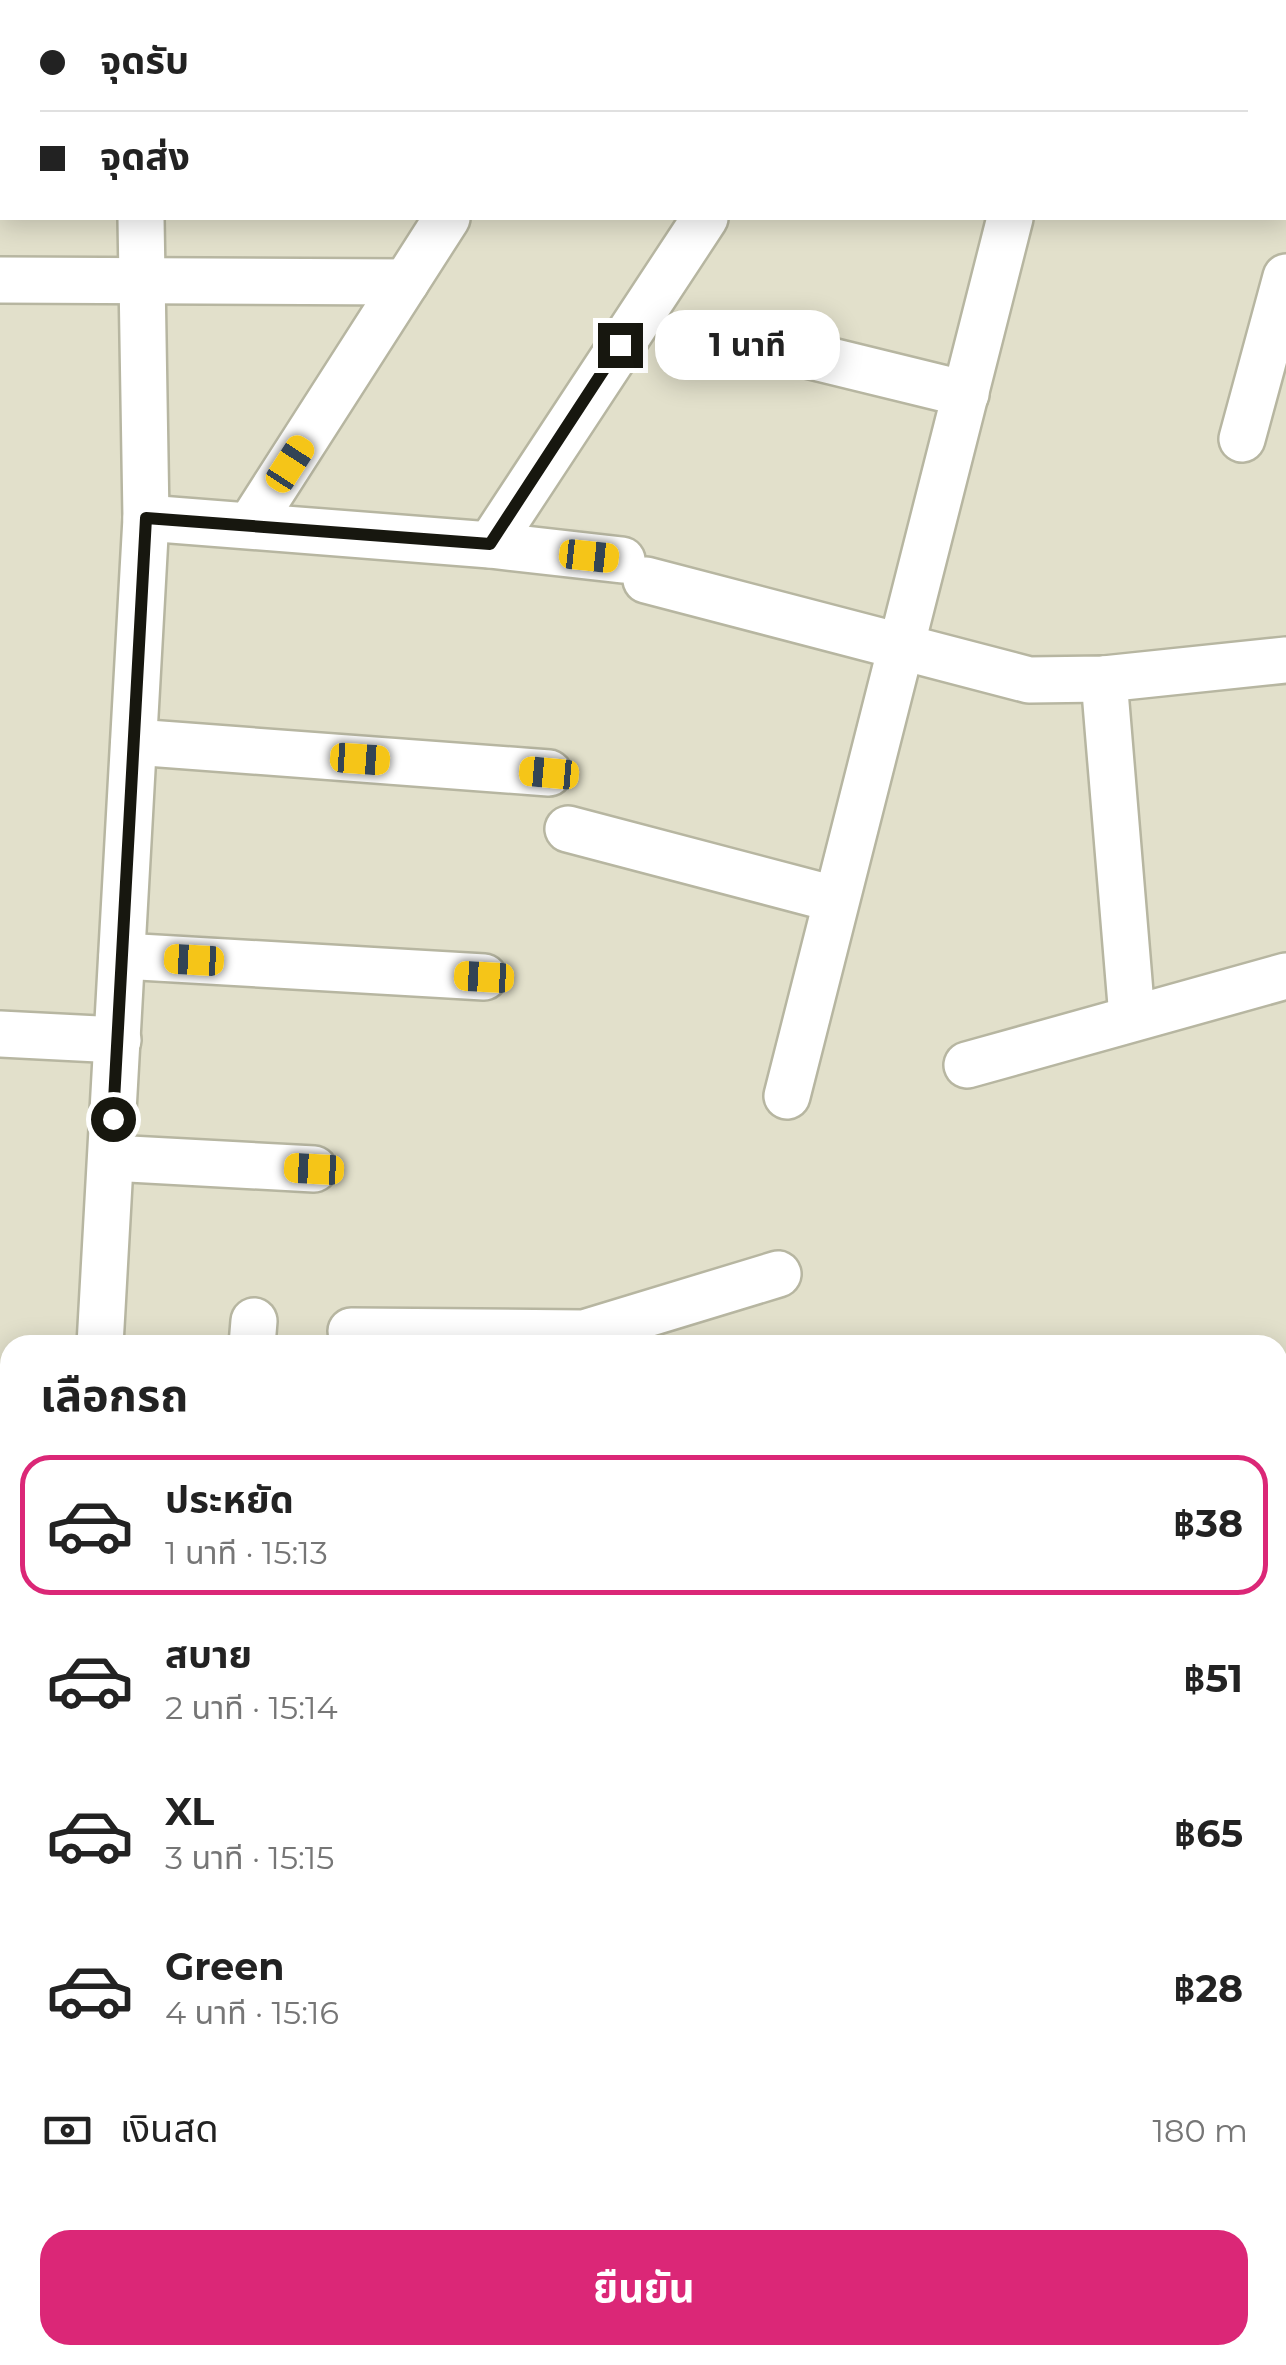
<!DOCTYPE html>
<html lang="th">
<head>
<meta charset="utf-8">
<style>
	:root { --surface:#fff; --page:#f2f2f2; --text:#222; --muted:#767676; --line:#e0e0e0; --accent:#db2777 }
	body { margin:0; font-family:Montserrat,"Noto Sans Thai",sans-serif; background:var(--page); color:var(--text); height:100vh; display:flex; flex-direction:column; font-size:38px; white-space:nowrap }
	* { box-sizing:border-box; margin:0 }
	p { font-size:32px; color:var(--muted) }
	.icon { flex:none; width:55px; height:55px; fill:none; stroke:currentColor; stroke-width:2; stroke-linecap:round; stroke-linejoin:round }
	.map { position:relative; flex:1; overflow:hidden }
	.drawer { position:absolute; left:0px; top:1335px; width:1288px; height:1030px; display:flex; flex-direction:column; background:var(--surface); border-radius:30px 30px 0 0; box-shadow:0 5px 25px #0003 }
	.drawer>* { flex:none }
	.top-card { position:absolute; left:0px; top:0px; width:1288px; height:220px; box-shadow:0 5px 25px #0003; display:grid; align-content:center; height:220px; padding:0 40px; background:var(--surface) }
	.end { position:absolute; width:45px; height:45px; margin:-22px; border:12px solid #17170f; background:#fff; box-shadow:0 0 0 5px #fff }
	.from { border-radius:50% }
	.bubble { position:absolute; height:70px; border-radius:30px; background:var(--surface); box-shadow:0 5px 25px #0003; font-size:32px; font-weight:700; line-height:70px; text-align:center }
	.car { position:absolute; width:30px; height:60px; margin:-30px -15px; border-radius:12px; box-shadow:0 0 8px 2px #0007; background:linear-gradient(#f5c518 24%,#345 0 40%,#f5c518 0 76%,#345 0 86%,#f5c518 0) }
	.top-card b { display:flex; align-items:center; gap:35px; height:95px; font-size:38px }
	.top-card b+b { border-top:2px solid var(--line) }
	.top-card i { width:25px; height:25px; background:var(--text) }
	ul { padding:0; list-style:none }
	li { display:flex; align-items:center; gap:30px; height:140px; margin:0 20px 15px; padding:0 20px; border:5px solid transparent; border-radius:30px }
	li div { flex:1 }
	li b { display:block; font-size:38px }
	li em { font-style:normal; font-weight:700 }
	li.selected { border-color:var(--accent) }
	li>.icon { width:90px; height:90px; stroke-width:1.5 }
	h2 { padding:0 40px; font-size:45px; line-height:120px }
	.pay { display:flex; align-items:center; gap:25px; height:110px; padding:0 40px; font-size:38px }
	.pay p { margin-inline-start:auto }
	.cta { display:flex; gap:20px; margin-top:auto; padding:20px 40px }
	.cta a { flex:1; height:115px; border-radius:30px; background:var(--accent); color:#fff; font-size:40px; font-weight:700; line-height:115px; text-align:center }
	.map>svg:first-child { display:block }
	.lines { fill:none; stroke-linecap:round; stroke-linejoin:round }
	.minor-casing { stroke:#b7b6a1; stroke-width:50 }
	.minor { stroke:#fff; stroke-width:45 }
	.route { stroke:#17170f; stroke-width:12 }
</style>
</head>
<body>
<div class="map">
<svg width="1286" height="2365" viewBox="0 0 1286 2365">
	<rect width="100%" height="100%" fill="#e2e0cb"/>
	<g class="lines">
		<g class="minor-casing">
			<g id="minor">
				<path d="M134,0V2"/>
				<path d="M588,2L590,0"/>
				<path d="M850,2L852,0"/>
				<path d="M1064,2L1065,0"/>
				<path d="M0,64H2"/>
				<path d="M0,280L406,282"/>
				<path d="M762,344L966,394"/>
				<path d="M1242,439L1286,277"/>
				<path d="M146,518L490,545L622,560"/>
				<path d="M251,524L447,218"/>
				<path d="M490,545L705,218"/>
				<path d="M646,580L1029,680L1104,679L1286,660"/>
				<path d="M1104,679L1132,1017"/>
				<path d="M134,742L549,773"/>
				<path d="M568,829L834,899"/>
				<path d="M122,956L484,977"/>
				<path d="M0,1034L118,1040"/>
				<path d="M967,1065L1286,976"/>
				<path d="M787,1096L1010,218"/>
				<path d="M111,1158L314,1169"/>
				<path d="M351,1331L584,1333L778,1274"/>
				<path d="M100,1345L146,518L141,218"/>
				<path d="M252,1345L254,1321"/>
				<path d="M0,1479L10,1480"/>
				<path d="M1278,1567H1286"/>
				<path d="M1278,1949L1286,1948"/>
				<path d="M0,1982L10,1899"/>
				<path d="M186,2365L188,2355"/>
				<path d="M446,2365L447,2355"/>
				<path d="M719,2365L720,2355"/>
				<path d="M1056,2365L1057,2355"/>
			</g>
		</g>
		<use href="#minor" class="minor"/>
	</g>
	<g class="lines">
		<path class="route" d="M113,1119L146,518L490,544L620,345"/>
	</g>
</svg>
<i class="end from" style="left:113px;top:1119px"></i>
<i class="end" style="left:620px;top:345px"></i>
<div class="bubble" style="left:655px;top:310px;width:185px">1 นาที</div>
<i class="car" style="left:290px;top:464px;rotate:33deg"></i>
<i class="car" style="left:589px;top:556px;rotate:96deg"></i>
<i class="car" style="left:360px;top:759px;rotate:94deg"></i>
<i class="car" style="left:549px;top:773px;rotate:275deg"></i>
<i class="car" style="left:194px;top:960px;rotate:273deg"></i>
<i class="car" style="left:484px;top:977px;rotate:273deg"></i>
<i class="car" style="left:314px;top:1169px;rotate:273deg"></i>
<div class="top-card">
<b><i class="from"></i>จุดรับ</b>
<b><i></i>จุดส่ง</b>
</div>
<section class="drawer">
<h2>เลือกรถ</h2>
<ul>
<li class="selected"><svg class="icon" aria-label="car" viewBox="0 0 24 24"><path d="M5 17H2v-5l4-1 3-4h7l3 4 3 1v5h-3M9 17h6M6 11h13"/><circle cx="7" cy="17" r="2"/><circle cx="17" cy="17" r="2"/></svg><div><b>ประหยัด</b><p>1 นาที · 15:13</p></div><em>฿38</em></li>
<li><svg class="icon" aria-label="car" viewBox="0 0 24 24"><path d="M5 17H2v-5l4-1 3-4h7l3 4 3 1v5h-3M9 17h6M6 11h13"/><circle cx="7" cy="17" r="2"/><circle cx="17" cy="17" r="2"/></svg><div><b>สบาย</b><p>2 นาที · 15:14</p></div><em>฿51</em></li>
<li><svg class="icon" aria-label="car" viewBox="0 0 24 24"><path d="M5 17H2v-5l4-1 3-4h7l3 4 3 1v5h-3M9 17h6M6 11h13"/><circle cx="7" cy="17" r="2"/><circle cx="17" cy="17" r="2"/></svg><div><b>XL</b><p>3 นาที · 15:15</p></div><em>฿65</em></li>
<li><svg class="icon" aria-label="car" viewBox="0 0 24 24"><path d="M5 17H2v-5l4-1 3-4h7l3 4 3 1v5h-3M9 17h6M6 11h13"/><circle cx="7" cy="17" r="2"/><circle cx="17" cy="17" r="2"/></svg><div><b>Green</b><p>4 นาที · 15:16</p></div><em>฿28</em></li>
</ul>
<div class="pay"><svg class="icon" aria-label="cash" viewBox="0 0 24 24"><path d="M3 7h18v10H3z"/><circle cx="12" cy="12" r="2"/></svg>เงินสด<p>180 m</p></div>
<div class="cta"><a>ยืนยัน</a></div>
</section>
</div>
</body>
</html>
